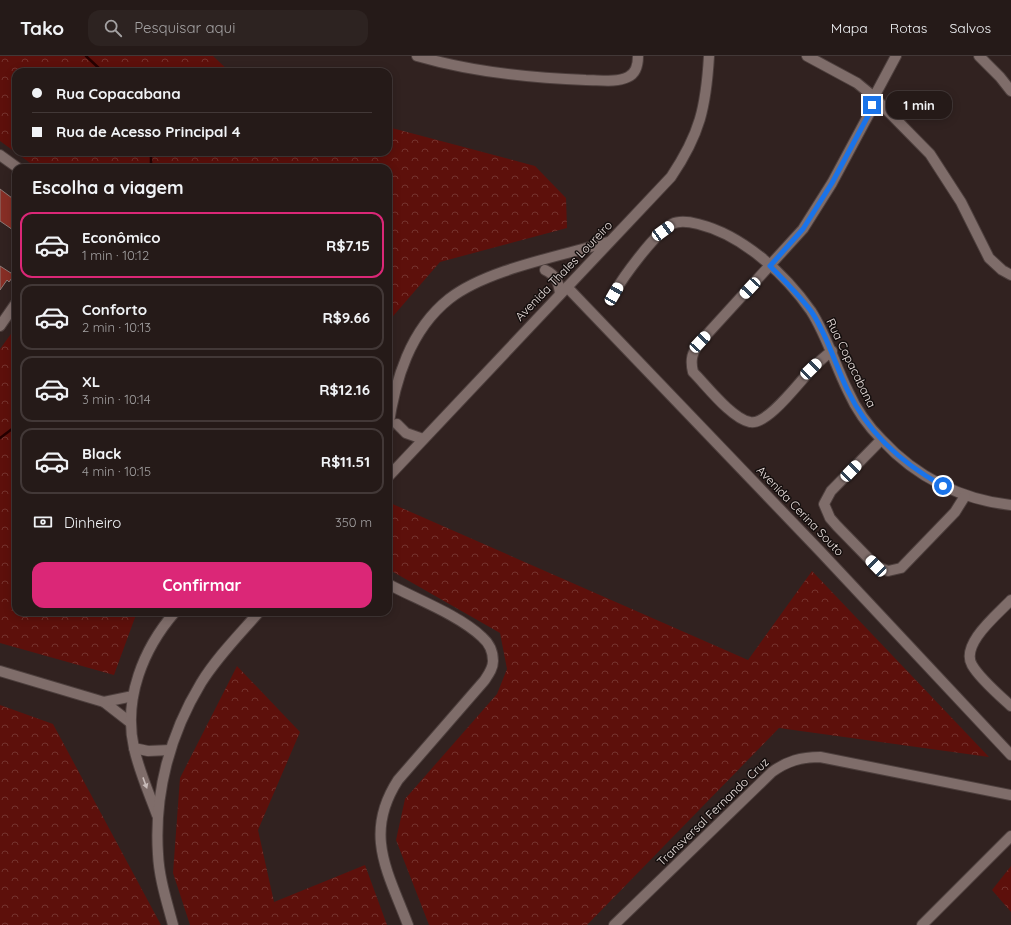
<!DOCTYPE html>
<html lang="pt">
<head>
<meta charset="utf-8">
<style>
	:root { --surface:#251a18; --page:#2d2321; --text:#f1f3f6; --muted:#a3a1a2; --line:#423837; --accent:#db2777 }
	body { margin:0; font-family:Quicksand,sans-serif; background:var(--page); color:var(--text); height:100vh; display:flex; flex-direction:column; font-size:15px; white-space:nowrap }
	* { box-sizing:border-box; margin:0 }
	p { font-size:13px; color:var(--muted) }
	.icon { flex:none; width:22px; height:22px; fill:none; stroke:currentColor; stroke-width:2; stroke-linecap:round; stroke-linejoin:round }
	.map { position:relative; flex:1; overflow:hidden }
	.sheet { position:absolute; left:12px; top:108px; width:380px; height:452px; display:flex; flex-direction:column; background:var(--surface); border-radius:12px; box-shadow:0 2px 10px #0003,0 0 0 1px var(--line) }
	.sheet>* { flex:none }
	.top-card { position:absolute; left:12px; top:12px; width:380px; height:88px; border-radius:12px; box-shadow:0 2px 10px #0003,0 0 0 1px var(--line); display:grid; align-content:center; height:88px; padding:0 20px; background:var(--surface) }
	.end { position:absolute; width:18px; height:18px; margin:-9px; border:5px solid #1a73e8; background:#fff; box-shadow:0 0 0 2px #fff }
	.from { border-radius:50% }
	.bubble { position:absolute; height:28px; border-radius:12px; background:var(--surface); box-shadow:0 2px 10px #0003,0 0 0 1px var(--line); font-size:13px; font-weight:800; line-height:28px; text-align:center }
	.car { position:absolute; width:12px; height:24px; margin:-12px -6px; border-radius:5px; box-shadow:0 0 3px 1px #0007; background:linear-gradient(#fff 24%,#345 0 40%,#fff 0 76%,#345 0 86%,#fff 0) }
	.top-card b { display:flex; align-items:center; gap:14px; height:38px; font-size:15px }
	.top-card b+b { border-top:1px solid var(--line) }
	.top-card i { width:10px; height:10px; background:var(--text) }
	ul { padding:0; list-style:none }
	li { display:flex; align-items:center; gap:12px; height:66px; margin:0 8px 6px; padding:0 12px; border:2px solid var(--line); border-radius:12px }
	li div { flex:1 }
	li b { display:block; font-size:15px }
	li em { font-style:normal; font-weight:800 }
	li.current { border-color:var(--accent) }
	li>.icon { width:36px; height:36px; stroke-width:1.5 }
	h2 { padding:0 20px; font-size:18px; line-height:48px }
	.pay { display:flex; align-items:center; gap:10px; height:44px; padding:0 20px; font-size:15px }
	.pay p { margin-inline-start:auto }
	.action { display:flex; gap:8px; margin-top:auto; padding:8px 20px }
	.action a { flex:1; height:46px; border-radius:12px; background:var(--accent); color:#fff; font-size:16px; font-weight:800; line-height:46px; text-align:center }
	header { display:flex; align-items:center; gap:24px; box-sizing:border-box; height:56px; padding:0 20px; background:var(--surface); border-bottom:1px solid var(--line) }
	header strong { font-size:19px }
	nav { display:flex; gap:22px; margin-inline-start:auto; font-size:14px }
	.search { width:280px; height:36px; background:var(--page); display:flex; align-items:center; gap:10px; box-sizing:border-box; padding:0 14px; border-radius:12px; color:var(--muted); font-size:15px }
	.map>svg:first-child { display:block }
	.forest { fill:url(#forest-crowns) }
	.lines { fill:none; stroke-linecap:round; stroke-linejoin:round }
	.stream { stroke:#250000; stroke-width:2.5 }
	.building { fill:#872e25; stroke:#8c7a76 }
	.minor-casing { stroke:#4d3f3d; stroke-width:12 }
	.minor { stroke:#7f6d6a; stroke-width:10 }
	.oneway { fill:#c8bbb9 }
	.route { stroke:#1a73e8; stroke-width:5 }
	.labels { text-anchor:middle; stroke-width:3; stroke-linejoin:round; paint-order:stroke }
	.street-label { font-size:12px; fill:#f0e5e3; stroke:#140e0d }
</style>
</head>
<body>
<header>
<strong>Tako</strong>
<div class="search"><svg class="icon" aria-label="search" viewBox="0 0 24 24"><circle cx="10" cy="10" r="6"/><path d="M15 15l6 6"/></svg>Pesquisar aqui</div>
<nav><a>Mapa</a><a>Rotas</a><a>Salvos</a></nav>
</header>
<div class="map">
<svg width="1011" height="869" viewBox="0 0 1011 869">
	<defs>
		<pattern id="forest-crowns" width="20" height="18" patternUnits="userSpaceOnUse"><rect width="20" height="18" fill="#5d100b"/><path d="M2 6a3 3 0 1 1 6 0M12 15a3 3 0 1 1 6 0" fill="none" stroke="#75332e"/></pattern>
	</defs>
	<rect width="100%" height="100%" fill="#312220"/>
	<g class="forest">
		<path d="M0,0H213L230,16H16V96H388V71L535,110L566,142L567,172L440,206L388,266V112H37L0,85Z"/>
		<path d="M16,271V556H137L114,619L0,587V293Z"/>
		<path d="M388,446L748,604L812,515L989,701L779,672L587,869H429L396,784L405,743L497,638L507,613L500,577L388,513Z"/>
		<path d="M237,610L300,676L258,774L274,846L365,809L387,869H190L173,817L180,722Z"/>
		<path d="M0,649L53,668L161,869H0Z"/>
		<path d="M1011,810V856L992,834Z"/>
	</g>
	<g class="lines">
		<g class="stream">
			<path d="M86,0L103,16"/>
			<path d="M148,96L151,101V112"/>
			<path d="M0,382L16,370"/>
		</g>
	</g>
	<g class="building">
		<path d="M0,133L16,145V176L0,165Z"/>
		<path d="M0,210L14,219L9,226L7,224L0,234Z"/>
	</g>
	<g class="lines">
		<g class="minor-casing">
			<g id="minor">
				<path d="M417,0C472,16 528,22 586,24C600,24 616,27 628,21C637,17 638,8 638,0"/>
				<path d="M807,0L857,27L874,41L930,98L961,146L989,202L1002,214L1011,219"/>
				<path d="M979,0L1000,21L1011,35"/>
				<path d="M0,99L18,112"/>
				<path d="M545,214C556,219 559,227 560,238"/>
				<path d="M567,231L819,494L1011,699"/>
				<path d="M614,237C624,220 655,177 672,168C680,164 690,166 698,168C743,179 785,218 811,255C827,280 835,309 848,335C856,353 868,370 882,384C916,421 962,444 1011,449"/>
				<path d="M0,270L16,247"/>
				<path d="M832,295C824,301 817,307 811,314C799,326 767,370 750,366C732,363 706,329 693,316C690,304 692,296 700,286L803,173L832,127L869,58L874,41L896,0"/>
				<path d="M397,368L406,377L423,383"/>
				<path d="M388,372C395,324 410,274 449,243C487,213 562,200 608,186"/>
				<path d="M881,384L831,435L824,448L830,462L837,470L876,510L888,515L901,512L955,456L965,440"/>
				<path d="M388,421L671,121C700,78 706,51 709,0"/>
				<path d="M388,528C416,543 459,559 482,581C489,587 493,596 493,605C493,613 488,619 484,625L398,724C363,778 388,816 408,869"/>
				<path d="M1011,544C998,558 960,588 972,609C980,623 999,639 1011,650"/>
				<path d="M0,615L104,646L131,667"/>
				<path d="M104,646L133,640"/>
				<path d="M134,692L148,695L170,694"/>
				<path d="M157,759C149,737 139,715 134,692C123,643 143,593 175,556"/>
				<path d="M173,869C167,846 159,822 158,798C154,737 170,678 201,627C217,601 239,579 259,556"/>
				<path d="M614,869L772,716C787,705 801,701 820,701L1011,739"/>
				<path d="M922,869L1011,780"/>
			</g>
		</g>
		<use href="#minor" class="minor"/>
	</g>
	<defs><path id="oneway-solid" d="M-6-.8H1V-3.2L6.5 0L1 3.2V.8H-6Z"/></defs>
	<use class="oneway" href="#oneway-solid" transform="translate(145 727) rotate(70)"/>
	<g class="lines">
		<path class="route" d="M872,49L869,58L832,127L803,173L770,210C784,224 799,239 811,255C828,280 835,309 848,335C868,377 903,408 943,430"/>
	</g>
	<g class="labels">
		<g class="street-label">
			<text transform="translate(564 215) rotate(-46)" y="4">Avenida Thales Loureiro</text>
			<text transform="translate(851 307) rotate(64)" y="4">Rua Copacabana</text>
			<text transform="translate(800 455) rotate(46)" y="4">Avenida Cerina Souto</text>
			<text transform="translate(713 756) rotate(-44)" y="4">Transversal Fernando Cruz</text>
		</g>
	</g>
</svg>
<i class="end from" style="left:943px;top:430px"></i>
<i class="end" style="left:872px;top:49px"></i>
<div class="bubble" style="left:886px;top:35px;width:66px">1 min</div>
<i class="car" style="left:663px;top:175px;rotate:54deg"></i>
<i class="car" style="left:750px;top:232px;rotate:223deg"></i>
<i class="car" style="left:614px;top:238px;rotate:30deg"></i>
<i class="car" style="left:700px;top:286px;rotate:43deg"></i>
<i class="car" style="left:811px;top:313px;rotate:46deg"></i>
<i class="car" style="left:851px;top:415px;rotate:44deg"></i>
<i class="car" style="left:876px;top:510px;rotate:316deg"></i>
<div class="top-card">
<b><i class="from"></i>Rua Copacabana</b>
<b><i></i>Rua de Acesso Principal 4</b>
</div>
<section class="sheet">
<h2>Escolha a viagem</h2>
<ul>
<li class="current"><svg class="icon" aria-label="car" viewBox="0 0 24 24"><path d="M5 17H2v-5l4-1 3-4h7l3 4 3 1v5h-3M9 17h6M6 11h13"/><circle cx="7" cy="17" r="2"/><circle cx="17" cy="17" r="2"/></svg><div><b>Econômico</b><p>1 min · 10:12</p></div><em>R$7.15</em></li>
<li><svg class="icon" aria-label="car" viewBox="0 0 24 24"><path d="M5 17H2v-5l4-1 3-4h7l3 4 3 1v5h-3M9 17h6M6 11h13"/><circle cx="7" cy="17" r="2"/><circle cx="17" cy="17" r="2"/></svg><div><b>Conforto</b><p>2 min · 10:13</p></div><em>R$9.66</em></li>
<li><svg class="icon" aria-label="car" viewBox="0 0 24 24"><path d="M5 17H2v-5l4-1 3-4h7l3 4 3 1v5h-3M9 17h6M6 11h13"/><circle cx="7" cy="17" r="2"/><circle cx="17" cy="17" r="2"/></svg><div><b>XL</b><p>3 min · 10:14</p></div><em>R$12.16</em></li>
<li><svg class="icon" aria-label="car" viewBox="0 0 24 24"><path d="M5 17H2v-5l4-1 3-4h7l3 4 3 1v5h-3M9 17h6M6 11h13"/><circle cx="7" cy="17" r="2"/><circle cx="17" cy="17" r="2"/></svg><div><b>Black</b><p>4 min · 10:15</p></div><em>R$11.51</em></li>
</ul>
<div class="pay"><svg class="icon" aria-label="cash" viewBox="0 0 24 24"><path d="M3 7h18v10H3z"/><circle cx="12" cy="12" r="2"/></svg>Dinheiro<p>350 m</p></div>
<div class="action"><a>Confirmar</a></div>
</section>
</div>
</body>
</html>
